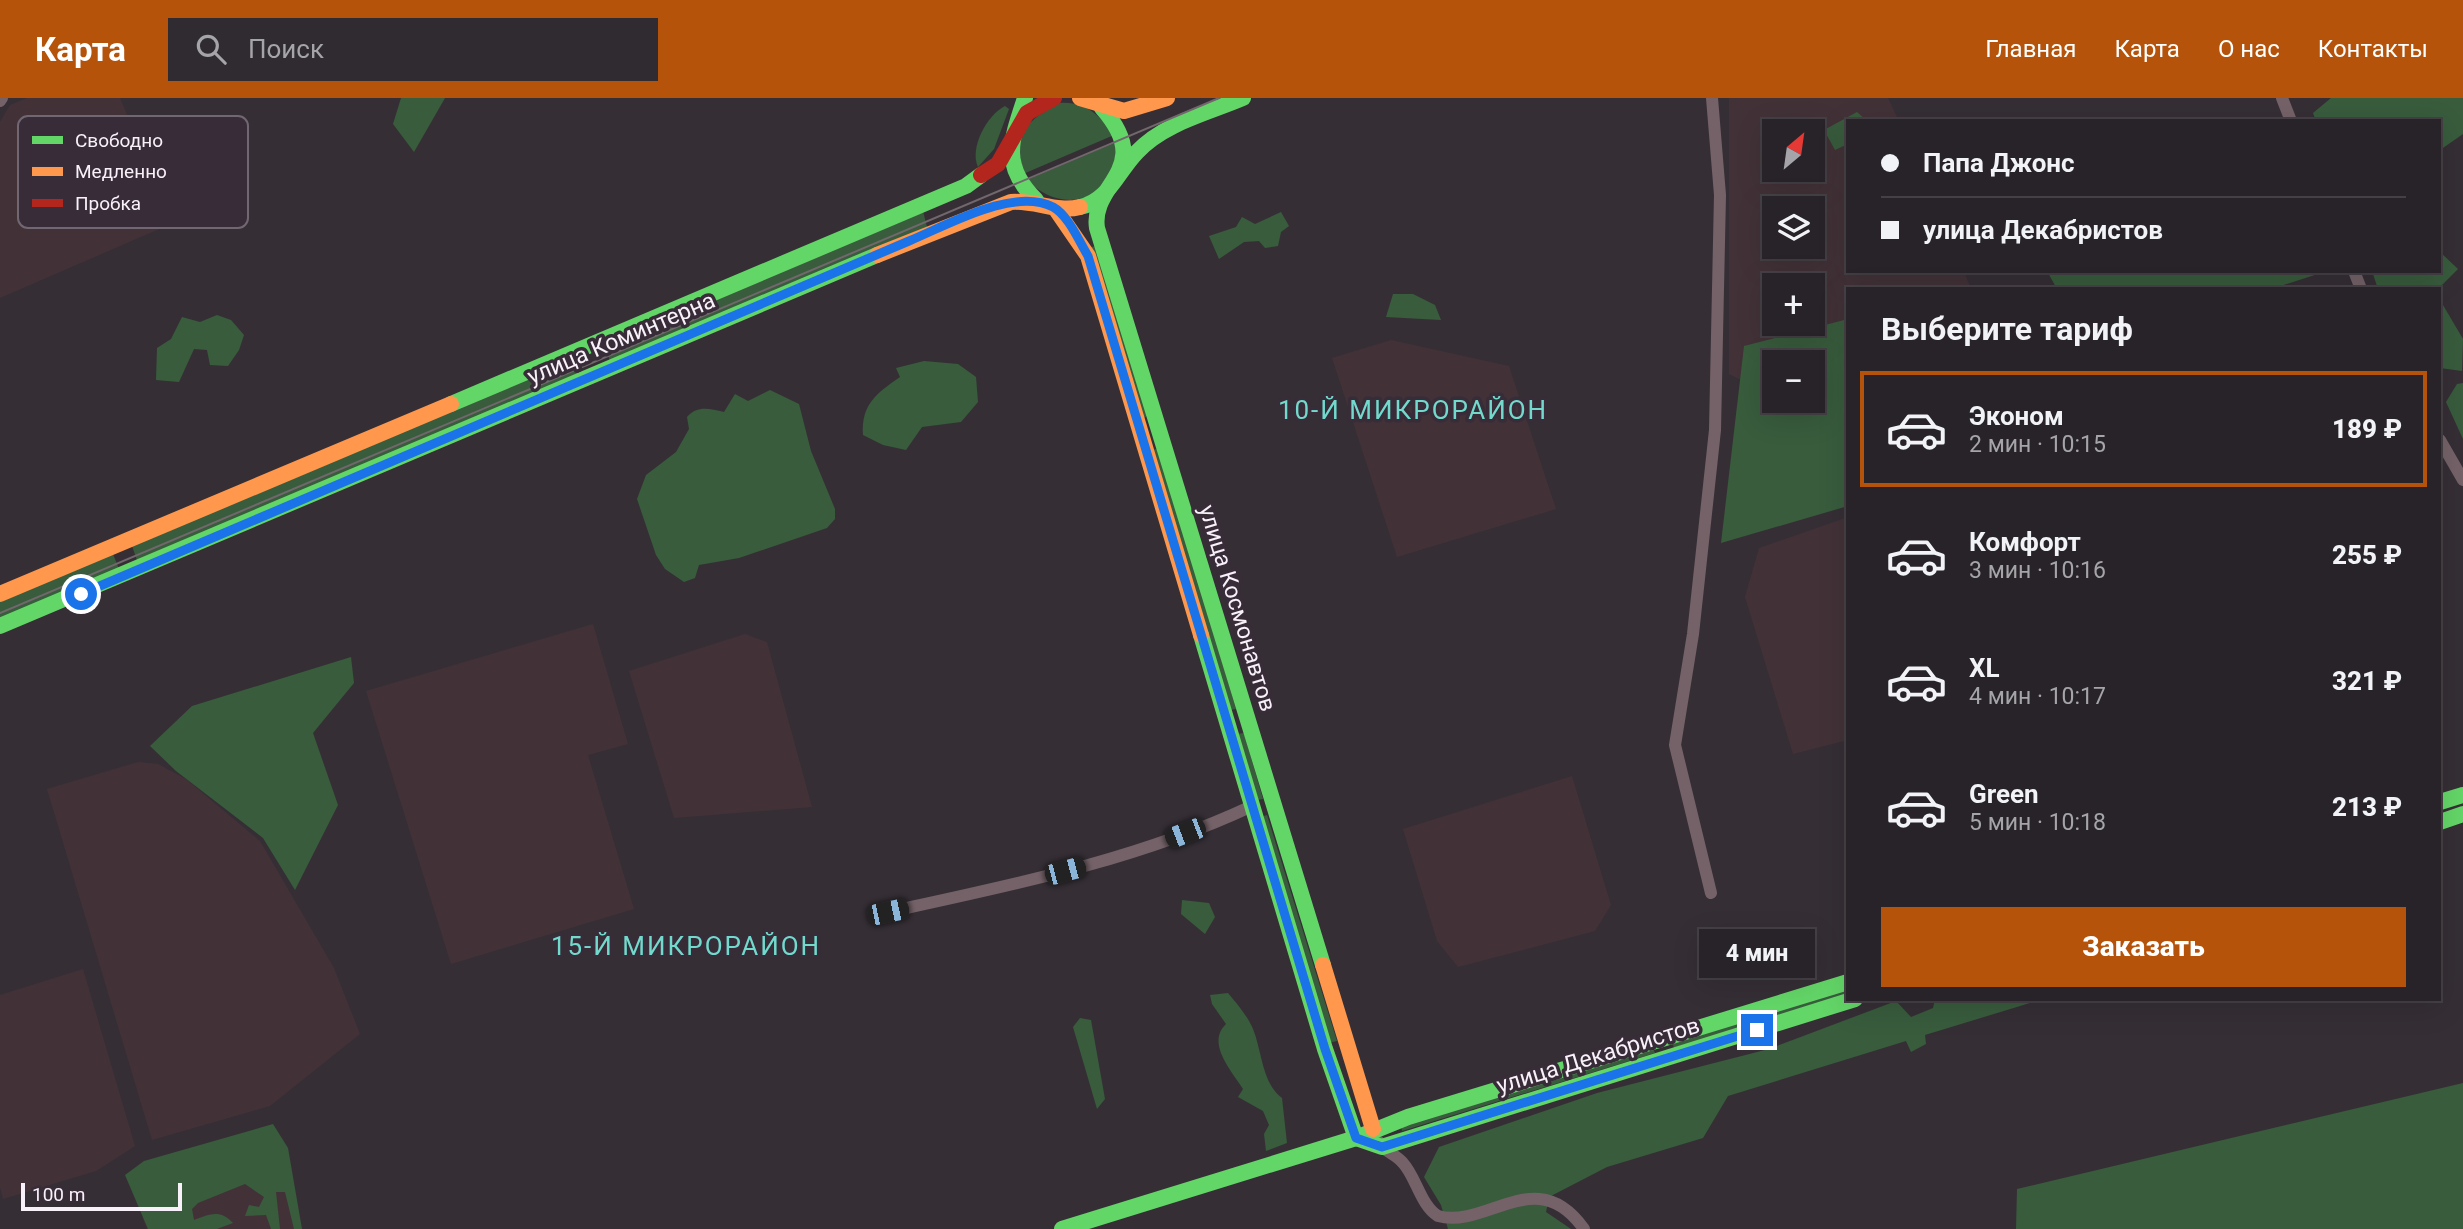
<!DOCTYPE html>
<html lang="ru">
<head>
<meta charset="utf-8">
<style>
	:root { --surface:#282328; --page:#302b30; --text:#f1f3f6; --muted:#a5a4a8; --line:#444045; --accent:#b45309 }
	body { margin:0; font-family:Roboto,sans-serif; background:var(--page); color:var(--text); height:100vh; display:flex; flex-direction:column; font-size:26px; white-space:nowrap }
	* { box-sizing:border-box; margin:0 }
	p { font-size:23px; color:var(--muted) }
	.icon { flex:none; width:38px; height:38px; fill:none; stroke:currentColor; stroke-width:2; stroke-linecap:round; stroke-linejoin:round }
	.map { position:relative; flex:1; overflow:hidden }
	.details { position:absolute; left:1846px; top:189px; width:595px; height:714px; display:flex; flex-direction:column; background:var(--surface); border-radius:0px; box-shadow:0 7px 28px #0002,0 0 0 2px var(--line) }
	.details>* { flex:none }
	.guide { position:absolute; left:1846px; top:21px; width:595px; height:154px; border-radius:0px; box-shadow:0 7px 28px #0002,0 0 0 2px var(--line); display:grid; align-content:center; height:154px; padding:0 35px; background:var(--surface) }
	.needle { width:46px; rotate:29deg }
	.fabs { position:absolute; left:1762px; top:21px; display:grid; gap:14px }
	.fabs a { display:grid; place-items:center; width:63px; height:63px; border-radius:0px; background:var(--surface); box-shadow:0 7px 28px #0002,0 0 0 2px var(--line); font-size:35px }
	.scale { position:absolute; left:21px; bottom:18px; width:161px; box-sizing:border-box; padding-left:7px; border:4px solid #f8f1f9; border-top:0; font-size:19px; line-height:24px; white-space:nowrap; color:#f8f1f9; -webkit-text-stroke:5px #372c38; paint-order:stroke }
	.end { position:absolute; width:32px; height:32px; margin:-16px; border:9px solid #1a73e8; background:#fff; box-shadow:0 0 0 4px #fff }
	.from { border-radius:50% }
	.bubble { position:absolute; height:49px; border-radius:0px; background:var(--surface); box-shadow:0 7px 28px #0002,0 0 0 2px var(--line); font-size:23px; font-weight:800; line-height:49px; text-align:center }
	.car { position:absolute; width:21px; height:42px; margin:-21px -10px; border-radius:9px; box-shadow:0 0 5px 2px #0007; background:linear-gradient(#222 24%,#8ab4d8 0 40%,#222 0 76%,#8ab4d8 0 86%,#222 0) }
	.guide b { display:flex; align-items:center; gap:24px; height:66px; font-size:26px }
	.guide b+b { border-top:2px solid var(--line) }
	.guide i { width:18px; height:18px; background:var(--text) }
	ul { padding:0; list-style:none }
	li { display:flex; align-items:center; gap:21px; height:116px; margin:0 14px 10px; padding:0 21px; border:4px solid transparent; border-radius:0px }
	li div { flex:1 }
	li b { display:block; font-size:26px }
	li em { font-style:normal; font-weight:800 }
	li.on { border-color:var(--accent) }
	li>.icon { width:63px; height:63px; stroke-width:1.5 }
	h2 { padding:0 35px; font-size:32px; line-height:84px }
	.action { display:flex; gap:14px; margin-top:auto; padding:14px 35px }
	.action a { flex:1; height:80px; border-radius:0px; background:var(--accent); color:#fff; font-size:28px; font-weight:800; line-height:80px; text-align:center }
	header { display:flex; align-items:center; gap:42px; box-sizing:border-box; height:98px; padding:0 35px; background:var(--accent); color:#fff }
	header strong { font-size:33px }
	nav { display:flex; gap:38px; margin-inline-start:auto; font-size:24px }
	.search { width:490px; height:63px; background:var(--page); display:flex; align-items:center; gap:18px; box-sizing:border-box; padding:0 24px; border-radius:0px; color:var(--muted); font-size:26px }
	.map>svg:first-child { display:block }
	.education { fill:#423238; fill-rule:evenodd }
	.green { fill:#395c3d; fill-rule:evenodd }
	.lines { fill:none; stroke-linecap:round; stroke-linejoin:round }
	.street { stroke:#746268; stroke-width:12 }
	.fast { stroke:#63d668; stroke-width:16 }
	.slow { stroke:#ff974d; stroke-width:16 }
	.jam { stroke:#b3261e; stroke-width:16 }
	.tram { stroke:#71676c; stroke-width:2 }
	.route { stroke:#1a73e8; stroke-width:9 }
	.labels { text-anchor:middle; stroke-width:7; stroke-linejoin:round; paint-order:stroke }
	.street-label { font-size:23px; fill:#f8f1f9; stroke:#372c38 }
	.quarter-label { font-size:26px; letter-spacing:2px; fill:#72dacd; stroke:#372c38 }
	.key { fill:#372c38; stroke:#716772; stroke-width:2 }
	.key-label { font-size:19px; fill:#f8f1f9 }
</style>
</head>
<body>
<header>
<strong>Карта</strong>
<div class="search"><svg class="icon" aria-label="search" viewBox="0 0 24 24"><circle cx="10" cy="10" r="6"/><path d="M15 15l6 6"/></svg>Поиск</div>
<nav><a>Главная</a><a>Карта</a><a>О нас</a><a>Контакты</a></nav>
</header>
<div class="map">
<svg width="2463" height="1131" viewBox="0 0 2463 1131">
	<rect width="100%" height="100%" fill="#352f35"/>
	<g class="education">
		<path d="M27,0H120L173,125L0,200V24L10,7Z"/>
		<path d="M1729,0H1888L1899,23H1848V173H1964L1971,191H1848V281L1813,264H1774L1773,298L1729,276ZM1774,33H1813V72H1774ZM1774,110H1813V149H1774ZM1774,187H1813V226H1774Z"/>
		<path d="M1391,242L1509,268L1556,411L1397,459L1332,260Z"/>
		<path d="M1848,419V642L1793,656L1745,499L1759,450Z"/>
		<path d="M593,526L628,646L588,657L634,811L451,866L366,593Z"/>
		<path d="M745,536L767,544L812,709L674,720L629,573Z"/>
		<path d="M138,664L158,666L186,681L260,743L334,870L360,936L270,1008L152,1042L47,691Z"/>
		<path d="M1572,678L1611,807L1595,833L1458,869L1437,843L1403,731Z"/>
		<path d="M83,871L135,1048L96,1073L3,1101L0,1090V897Z"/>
		<path d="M266,1033L302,1131H147L129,1083Z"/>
	</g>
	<g class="green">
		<path d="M401,0H445L414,54L393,26Z"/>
		<path d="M2331,0H2463V36L2440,52V23H2316L2313,15Z"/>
		<path d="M1060,5C1086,3 1100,18 1114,37L1023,76C1015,34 1024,24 1060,5Z"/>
		<path d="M1005,8L1009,11L994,51L978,69C969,50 987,17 1005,8Z"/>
		<path d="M1857,14L1867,23H1848V46L1835,52L1824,32Z"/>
		<path d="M1117,44C1115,53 1116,68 1111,76C1091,111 1052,108 1027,82Z"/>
		<path d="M923,113L927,129L610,263L605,247Z"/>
		<path d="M1281,114L1289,128L1281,134L1278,148L1265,150L1259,143L1244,144L1219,161L1209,138L1236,129L1242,119L1255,126Z"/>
		<path d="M1097,148L1149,316L1144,320L1091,149Z"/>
		<path d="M2440,154L2458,171L2438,191H2378L2372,173H2440Z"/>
		<path d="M2047,173H2324V174L2271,191H2057Z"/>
		<path d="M1393,196H1413L1435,207L1441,222L1386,219Z"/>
		<path d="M2440,202L2463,241L2462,273L2440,270Z"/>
		<path d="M217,217L231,222L244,237L239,252L228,268L210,267L207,252L194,251L179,284L156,282L157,250L171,241L182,219L200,224Z"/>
		<path d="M1848,221V408L1721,445L1744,248ZM1774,264H1813V303H1774Z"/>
		<path d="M573,261L578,276L137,462L132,448Z"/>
		<path d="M924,263L958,266L976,279L978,304L961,324L922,329L906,352L883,347L863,337C861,306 877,295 900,279L896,270Z"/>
		<path d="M2463,285V341L2446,304L2457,286Z"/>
		<path d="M770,292L799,306L811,353L835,411V421L827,430L739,460L699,467L695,480L684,484L665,471L656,457L637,401L646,377L676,354L689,331L687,319C698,307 709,311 724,314L735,296L748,303Z"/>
		<path d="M1160,350L1236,611L1229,612L1153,352Z"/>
		<path d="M113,456L119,471L0,522V503Z"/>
		<path d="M351,559L354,585L313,635L338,707L295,792L263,740L176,673L150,648L192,608Z"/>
		<path d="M1244,635L1263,701L1256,702L1237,636Z"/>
		<path d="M1267,717L1337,943L1328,945L1261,719Z"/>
		<path d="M1182,802L1209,805L1215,819L1205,836L1181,816Z"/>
		<path d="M1848,891V896L1674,950L1672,944Z"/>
		<path d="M1228,895C1237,906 1247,917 1253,931C1262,953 1262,986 1282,1000L1287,1045L1266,1053L1264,1036L1269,1027L1263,1013L1238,999L1243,991C1231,972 1206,945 1226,926L1212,906L1210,897Z"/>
		<path d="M1935,901H2043L1925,937L1926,946L1911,954L1906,943L1728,998L1703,1040L1607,1069L1549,1099L1546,1114L1571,1131H1448L1441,1107L1424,1079L1439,1049L1597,995L1769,951L1896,903L1911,919L1933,910Z"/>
		<path d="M1080,920L1091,922L1105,1001L1097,1011L1073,929Z"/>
		<path d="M1653,950L1655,955L1402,1033L1401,1027Z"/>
		<path d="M2463,985V1131H2016L2017,1091Z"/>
		<path d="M273,1026L288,1050L302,1131H294L285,1094H276L280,1131H271L266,1117L245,1118L249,1107L259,1109L264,1099L245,1086L198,1105L192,1111L194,1122C210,1116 220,1111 233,1125L217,1131H148L125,1077L144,1063Z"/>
	</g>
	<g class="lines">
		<g class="street">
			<path d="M2282,0L2291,23"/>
			<path d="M0,3L2,0"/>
			<path d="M2354,173L2361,191"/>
			<path d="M2440,342L2463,382"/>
			<path d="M1711,795L1675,647L1693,536L1715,332L1720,97L1712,0"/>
			<path d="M888,814C1012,787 1137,762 1252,708"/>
			<path d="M1379,1044C1384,1054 1396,1056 1403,1065C1416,1079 1421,1108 1438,1118C1488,1131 1537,1064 1584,1131"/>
		</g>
		<g class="fast">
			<path d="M1025,0C1011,42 1001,68 1036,102"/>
			<path d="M1102,10C1156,71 1090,85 1097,130L1323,867"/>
			<path d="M1080,109C1109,103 1118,73 1137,54C1164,25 1208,15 1243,0"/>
			<path d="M451,306L966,88L981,77"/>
			<path d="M0,528L877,157"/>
			<path d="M1201,537L1325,951L1356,1040"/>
			<path d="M2440,704L2463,697"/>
			<path d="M2440,724L2463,716"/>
			<path d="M1356,1040L1382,1049L1855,901"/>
			<path d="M1062,1131L1356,1040L1408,1019L1848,884"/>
		</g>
		<g class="slow">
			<path d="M1080,0L1124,13L1167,0"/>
			<path d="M1055,110L1088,158L1201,537"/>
			<path d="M877,157L1011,104C1035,102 1057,115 1080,109"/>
			<path d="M0,496L451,306"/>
			<path d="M1323,867L1373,1031"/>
		</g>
		<path class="jam" d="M981,77L998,66L1027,15L1054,0"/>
		<path class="tram" d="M0,515L1219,0"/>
	</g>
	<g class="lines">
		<path class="route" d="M81,496L909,143C948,127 1013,89 1053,109C1068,117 1079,143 1088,158L1325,951L1356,1040L1382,1049L1757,932"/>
	</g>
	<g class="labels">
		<g class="street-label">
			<text transform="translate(621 240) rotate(-23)" y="8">улица Коминтерна</text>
			<text transform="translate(1238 510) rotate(73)" y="8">улица Космонавтов</text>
			<text transform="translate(1598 957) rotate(-17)" y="8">улица Декабристов</text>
		</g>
		<g class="quarter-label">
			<text x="1413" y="321">10-Й МИКРОРАЙОН</text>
			<text x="686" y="857">15-Й МИКРОРАЙОН</text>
		</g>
	</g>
	<rect x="18" y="18" width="230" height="112" rx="10" class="key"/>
	<rect x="32" y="38" width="31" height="8" fill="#63d668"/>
	<rect x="32" y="69" width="31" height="9" fill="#ff974d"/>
	<rect x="32" y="101" width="31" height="8" fill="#b3261e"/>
	<g class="key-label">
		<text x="75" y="49">Свободно</text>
		<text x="75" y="80">Медленно</text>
		<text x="75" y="112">Пробка</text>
	</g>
</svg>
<div class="fabs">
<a><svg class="needle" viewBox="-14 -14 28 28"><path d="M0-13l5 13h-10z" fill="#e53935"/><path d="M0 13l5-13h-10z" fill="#a5a4a8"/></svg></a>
<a><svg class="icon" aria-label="layers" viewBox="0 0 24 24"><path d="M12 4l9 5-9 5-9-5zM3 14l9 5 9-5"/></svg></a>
<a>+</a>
<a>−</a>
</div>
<div class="scale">100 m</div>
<i class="end from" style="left:81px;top:496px"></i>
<i class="end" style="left:1757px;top:932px"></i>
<div class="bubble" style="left:1699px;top:831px;width:116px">4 мин</div>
<i class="car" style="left:1185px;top:735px;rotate:249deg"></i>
<i class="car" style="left:1065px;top:773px;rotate:75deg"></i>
<i class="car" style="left:888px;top:814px;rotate:78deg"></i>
<div class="guide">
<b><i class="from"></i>Папа Джонс</b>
<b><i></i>улица Декабристов</b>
</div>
<section class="details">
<h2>Выберите тариф</h2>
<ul>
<li class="on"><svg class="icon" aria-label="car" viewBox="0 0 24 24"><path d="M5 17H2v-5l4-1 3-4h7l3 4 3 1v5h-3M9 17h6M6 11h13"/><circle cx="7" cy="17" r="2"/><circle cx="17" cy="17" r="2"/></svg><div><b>Эконом</b><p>2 мин · 10:15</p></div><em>189 ₽</em></li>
<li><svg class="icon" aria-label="car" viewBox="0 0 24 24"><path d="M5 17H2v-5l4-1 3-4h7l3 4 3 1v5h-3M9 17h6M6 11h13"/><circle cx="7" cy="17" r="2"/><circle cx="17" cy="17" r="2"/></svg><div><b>Комфорт</b><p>3 мин · 10:16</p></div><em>255 ₽</em></li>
<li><svg class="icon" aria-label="car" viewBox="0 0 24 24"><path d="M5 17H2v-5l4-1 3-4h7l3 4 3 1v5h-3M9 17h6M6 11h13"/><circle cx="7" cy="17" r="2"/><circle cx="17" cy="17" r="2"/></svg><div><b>XL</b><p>4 мин · 10:17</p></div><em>321 ₽</em></li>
<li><svg class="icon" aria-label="car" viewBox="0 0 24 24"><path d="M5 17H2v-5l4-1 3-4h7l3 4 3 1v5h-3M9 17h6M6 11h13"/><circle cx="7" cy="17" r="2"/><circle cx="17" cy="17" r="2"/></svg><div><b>Green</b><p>5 мин · 10:18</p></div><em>213 ₽</em></li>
</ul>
<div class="action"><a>Заказать</a></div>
</section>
</div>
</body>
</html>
